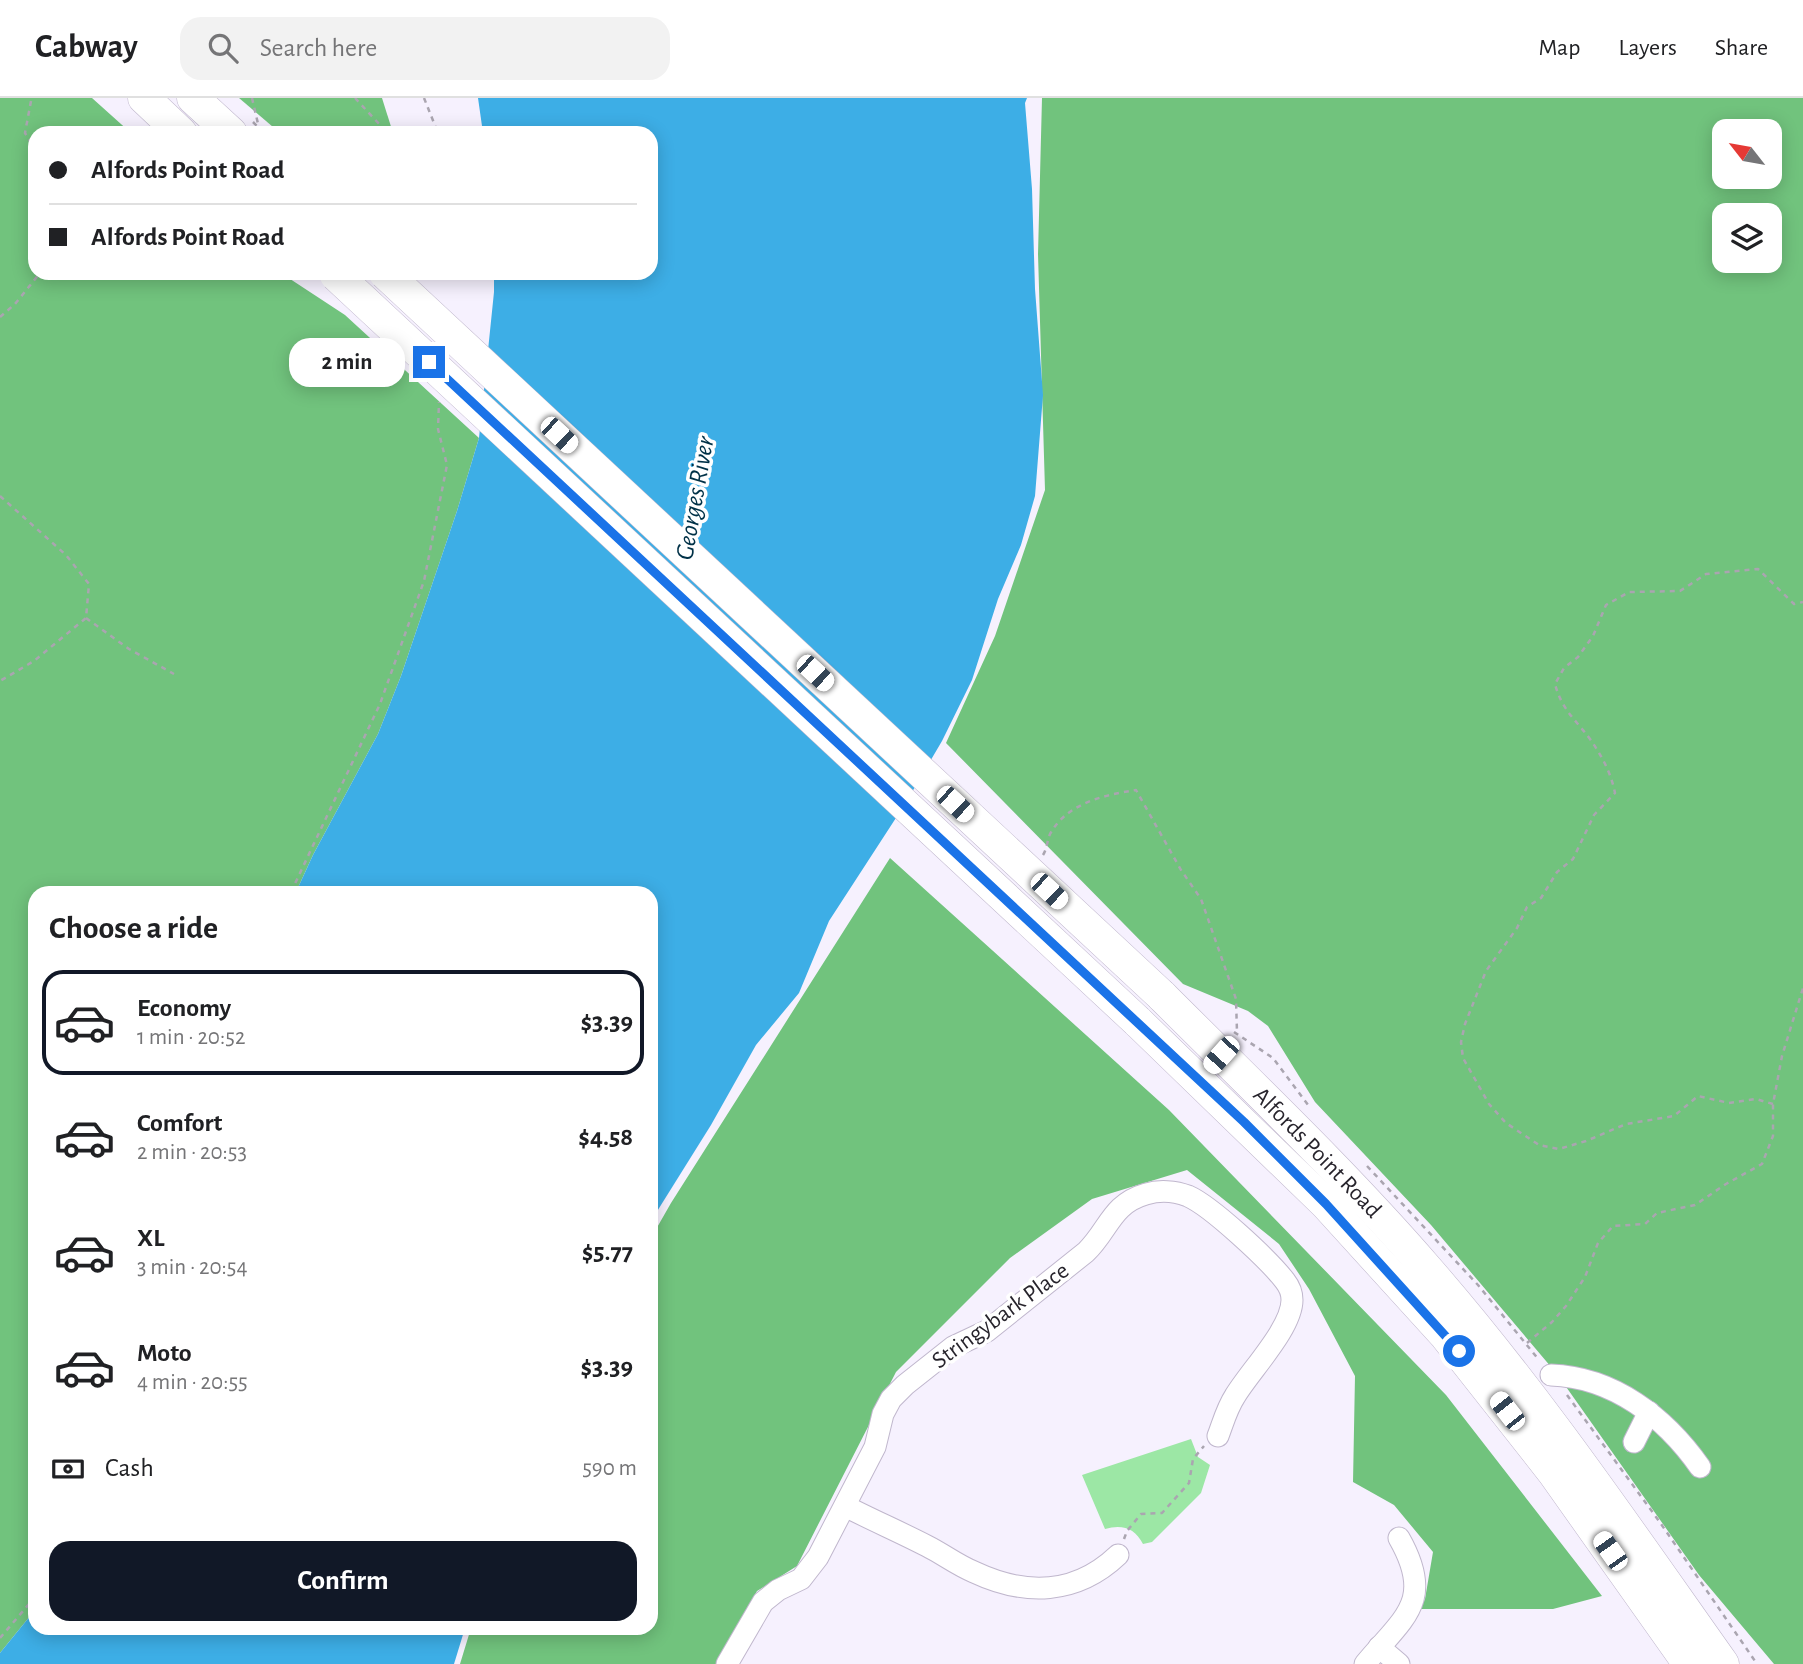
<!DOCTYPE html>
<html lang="en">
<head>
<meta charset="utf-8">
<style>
	:root { --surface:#fff; --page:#f2f2f2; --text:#202124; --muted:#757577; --line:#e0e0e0; --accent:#111827 }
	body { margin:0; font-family:"Alegreya Sans",sans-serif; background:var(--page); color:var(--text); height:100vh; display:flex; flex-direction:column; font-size:26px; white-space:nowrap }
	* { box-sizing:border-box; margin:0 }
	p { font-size:23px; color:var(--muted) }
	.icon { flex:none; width:38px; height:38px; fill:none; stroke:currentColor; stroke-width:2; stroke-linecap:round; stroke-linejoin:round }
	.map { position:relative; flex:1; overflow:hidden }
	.sheet { position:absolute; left:28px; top:788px; width:630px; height:749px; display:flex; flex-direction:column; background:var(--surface); border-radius:21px; box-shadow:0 4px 18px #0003 }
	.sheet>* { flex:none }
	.hud { position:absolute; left:28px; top:28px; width:630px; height:154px; border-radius:21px; box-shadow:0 4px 18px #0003; display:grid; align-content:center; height:154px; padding:0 21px; background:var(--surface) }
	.needle { width:46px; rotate:301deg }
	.controls { position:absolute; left:1712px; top:21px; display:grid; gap:14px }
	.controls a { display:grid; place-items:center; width:70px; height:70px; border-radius:14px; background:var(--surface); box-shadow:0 4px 18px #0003; font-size:35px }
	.end { position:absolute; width:32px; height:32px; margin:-16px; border:9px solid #1a73e8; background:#fff; box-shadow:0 0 0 4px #fff }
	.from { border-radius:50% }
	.bubble { position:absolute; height:49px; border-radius:21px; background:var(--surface); box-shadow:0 4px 18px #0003; font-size:23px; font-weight:700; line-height:49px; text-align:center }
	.car { position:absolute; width:21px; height:42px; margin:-21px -10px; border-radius:9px; box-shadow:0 0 5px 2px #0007; background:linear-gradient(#fff 24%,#345 0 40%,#fff 0 76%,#345 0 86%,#fff 0) }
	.hud b { display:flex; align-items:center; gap:24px; height:66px; font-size:26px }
	.hud b+b { border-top:2px solid var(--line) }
	.hud i { width:18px; height:18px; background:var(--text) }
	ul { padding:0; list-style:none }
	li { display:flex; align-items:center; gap:21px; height:105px; margin:0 14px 10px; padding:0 7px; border:4px solid transparent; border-radius:21px }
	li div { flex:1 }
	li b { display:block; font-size:26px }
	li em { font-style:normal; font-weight:700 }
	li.current { border-color:var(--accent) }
	li>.icon { width:63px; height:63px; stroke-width:1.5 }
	h2 { padding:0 21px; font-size:32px; line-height:84px }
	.pay { display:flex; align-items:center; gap:18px; height:77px; padding:0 21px; font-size:26px }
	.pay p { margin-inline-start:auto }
	.button { display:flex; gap:14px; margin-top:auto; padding:14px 21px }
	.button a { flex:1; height:80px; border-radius:21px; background:var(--accent); color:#fff; font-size:28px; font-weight:700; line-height:80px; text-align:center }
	header { display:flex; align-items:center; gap:42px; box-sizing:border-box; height:98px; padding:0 35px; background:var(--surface); border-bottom:2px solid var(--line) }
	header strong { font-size:33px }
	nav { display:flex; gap:38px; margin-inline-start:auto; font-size:24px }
	.search { width:490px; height:63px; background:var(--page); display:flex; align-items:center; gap:18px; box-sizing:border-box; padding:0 24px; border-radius:21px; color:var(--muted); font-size:26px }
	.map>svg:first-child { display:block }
	.green { fill:#9ce7a5 }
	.forest { fill:#71c37d; fill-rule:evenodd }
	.water { fill:#3daee6 }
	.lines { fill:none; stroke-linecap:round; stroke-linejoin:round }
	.minor-casing { stroke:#c0b7cd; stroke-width:23 }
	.highway-casing { stroke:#c0b7cd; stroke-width:33 }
	.path { stroke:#aaa5b0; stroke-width:2.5; stroke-dasharray:5 5; stroke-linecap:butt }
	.minor { stroke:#fff; stroke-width:21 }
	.highway { stroke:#fff; stroke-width:32 }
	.highway-bridge-casing { stroke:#c0b7cd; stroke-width:33; stroke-linecap:butt }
	.highway-bridge { stroke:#fff; stroke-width:32 }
	.route { stroke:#1a73e8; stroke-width:9 }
	.labels { text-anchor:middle; stroke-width:7; stroke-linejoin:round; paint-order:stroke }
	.street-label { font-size:24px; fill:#27242c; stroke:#fff }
	.water-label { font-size:26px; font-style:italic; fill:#003147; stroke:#fff }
</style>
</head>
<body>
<header>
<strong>Cabway</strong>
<div class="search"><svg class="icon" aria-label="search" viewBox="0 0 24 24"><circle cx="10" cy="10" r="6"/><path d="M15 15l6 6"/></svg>Search here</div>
<nav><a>Map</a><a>Layers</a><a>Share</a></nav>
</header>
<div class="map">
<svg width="1803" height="1566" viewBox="0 0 1803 1566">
	<rect width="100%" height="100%" fill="#f6f1fe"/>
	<path class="green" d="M1191,1341L1198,1359L1210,1367L1201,1395L1152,1444L1143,1446C1135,1430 1122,1426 1105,1431L1082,1377Z"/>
	<g class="forest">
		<path d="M0,0H92L131,35H35V175H281L345,217L479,340L457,413L401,578L378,636L313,757L296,794H35V1512L0,1555Z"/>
		<path d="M239,0H382L393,35H280Z"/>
		<path d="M1042,0H1803V1566H1774L1699,1477L1557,1276L1431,1127L1315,1004L1268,928L1248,913L1183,886L946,645L995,538L1045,392L1038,156ZM1724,33H1769V79H1724ZM1724,117H1769V163H1724Z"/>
		<path d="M890,760L1169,1012L1446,1297L1602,1498L1553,1511H1420L1425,1501L1433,1454L1394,1407L1353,1384L1355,1278L1309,1191L1279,1146L1187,1072L1092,1101L1010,1160L896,1274L797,1468L757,1493L717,1566H460L471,1530H651V1140L671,1105Z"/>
	</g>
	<g class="water">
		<path d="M478,0H1027L1025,5L1032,91L1035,191L1043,297L1035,398L1021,447L998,501L972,582L942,643L905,706L829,823L799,895L756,947L711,1027L651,1123V794H296L313,757L378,636L401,578L457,413L479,340L494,194V175H651V35H483Z"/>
		<path d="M35,1512V1530H465L454,1566H0V1555Z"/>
	</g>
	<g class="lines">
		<g class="minor-casing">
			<g id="minor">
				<path d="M1551,1277C1613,1279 1665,1319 1700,1369"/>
				<path d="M1634,1344L1649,1314"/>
				<path d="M845,1408C872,1422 900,1434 927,1448C943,1456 957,1467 974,1474C1025,1498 1076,1497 1118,1457"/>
				<path d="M1379,1549L1399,1566"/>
				<path d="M727,1566L763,1504L778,1492L801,1481L818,1459L875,1349L883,1316L891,1301L905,1287L953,1249L987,1233L1086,1154C1109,1132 1111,1106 1146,1096C1159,1092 1175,1093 1188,1098C1211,1108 1269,1162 1285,1183C1289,1188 1292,1195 1292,1202C1292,1230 1250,1273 1235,1298C1227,1310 1223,1325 1218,1338"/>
				<path d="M1365,1566C1404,1519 1435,1503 1399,1440"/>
			</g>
		</g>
		<g class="highway-casing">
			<g id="highway">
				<path d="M144,0L181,35"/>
				<path d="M193,0L231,35"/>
				<path id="s1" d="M1161,897C1251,987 1344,1075 1427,1171C1536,1296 1628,1432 1723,1566"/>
				<path d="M1137,923L1326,1106L1446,1238L1553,1374L1689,1566"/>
			</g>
		</g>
		<g class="path">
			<path d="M252,0L259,30L255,35"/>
			<path d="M355,0L381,28L384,35"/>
			<path d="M424,0L438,35"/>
			<path d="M31,3L25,35L35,52"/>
			<path d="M253,24L264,35"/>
			<path d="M0,219L15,206L40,175"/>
			<path d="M0,398L66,457L89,486L86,520L34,563L0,583"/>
			<path d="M86,520L129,551L174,576"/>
			<path d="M1043,757C1047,751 1047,743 1050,736C1067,705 1104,697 1136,692L1181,772L1201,801L1236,901L1237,934"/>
			<path d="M291,794L380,606L424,483L447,367L438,331L439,304"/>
			<path d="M1234,934L1273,960L1308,1007"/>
			<path d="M1773,1006L1756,1001L1729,1005L1698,998L1674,1018L1626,1026L1586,1043L1559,1051L1539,1047L1506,1025L1489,1006L1463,960L1461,944L1465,926L1486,873L1517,830L1527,809L1541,800L1557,774L1573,761L1594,717L1615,695C1611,675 1602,658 1590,641C1575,621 1562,612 1555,586L1564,570L1578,559L1593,538L1606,507L1629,494L1680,493L1706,476L1758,471L1794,506L1803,504"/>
			<path d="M1367,1068L1478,1187L1539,1262"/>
			<path d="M1527,1245L1552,1224L1566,1208L1585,1179L1598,1145L1613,1128L1645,1126L1657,1115L1695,1107L1726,1086L1762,1066L1773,1038V1006L1782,958L1803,890"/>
			<path d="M1567,1297L1659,1423L1757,1566"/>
			<path d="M1124,1441L1127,1433L1141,1416L1162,1415L1189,1385L1193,1361L1204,1348"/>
			<path d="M0,1540L35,1499"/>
		</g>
		<use href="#minor" class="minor"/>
		<use href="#highway" class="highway"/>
		<g class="highway-bridge-casing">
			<g id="highway-bridge">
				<path d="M385,175L1161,897"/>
				<path d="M336,177L1137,923"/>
			</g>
		</g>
		<use href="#highway-bridge" class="highway-bridge"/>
	</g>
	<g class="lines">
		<path class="route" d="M429,264L1244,1024L1326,1106L1459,1253"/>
	</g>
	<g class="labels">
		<g class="street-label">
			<text dy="8" stroke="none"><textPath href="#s1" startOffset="222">Alfords Point Road</textPath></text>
			<text transform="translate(1000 1217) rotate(-36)" y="8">Stringybark Place</text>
		</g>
		<g class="water-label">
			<text transform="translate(694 400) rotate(-80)" y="9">Georges River</text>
		</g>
	</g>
</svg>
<div class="controls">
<a><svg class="needle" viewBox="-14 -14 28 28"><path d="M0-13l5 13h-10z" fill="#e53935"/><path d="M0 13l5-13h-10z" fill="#757577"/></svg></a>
<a><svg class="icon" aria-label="layers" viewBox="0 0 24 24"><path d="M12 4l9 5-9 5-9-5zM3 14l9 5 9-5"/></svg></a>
</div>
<i class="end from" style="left:1459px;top:1253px"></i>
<i class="end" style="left:429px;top:264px"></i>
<div class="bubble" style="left:289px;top:240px;width:116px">2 min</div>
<i class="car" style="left:559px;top:337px;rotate:133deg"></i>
<i class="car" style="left:815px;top:575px;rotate:133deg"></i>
<i class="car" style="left:955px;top:706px;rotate:133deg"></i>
<i class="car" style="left:1049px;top:793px;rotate:133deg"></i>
<i class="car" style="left:1221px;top:957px;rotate:222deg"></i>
<i class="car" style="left:1507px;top:1313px;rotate:322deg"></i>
<i class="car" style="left:1610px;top:1453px;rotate:325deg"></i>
<div class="hud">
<b><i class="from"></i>Alfords Point Road</b>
<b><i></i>Alfords Point Road</b>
</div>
<section class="sheet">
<h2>Choose a ride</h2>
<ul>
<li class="current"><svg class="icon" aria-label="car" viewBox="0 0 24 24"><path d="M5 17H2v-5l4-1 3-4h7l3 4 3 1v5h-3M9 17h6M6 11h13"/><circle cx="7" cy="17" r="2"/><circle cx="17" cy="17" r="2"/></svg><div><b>Economy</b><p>1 min · 20:52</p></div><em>$3.39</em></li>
<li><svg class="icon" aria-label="car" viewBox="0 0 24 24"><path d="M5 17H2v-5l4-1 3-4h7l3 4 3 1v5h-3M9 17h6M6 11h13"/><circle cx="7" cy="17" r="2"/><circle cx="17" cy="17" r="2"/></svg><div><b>Comfort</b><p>2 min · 20:53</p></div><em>$4.58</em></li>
<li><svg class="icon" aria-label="car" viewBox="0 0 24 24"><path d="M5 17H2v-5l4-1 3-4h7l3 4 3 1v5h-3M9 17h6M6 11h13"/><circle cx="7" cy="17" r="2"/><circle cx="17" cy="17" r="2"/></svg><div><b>XL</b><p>3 min · 20:54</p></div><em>$5.77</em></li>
<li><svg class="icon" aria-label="car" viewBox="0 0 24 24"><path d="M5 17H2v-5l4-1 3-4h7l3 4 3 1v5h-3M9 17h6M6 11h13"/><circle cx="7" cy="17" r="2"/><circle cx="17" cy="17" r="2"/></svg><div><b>Moto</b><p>4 min · 20:55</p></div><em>$3.39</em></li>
</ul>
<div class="pay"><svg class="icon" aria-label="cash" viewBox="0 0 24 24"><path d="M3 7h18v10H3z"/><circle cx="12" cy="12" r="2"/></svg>Cash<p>590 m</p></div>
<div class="button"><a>Confirm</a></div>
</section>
</div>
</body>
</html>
